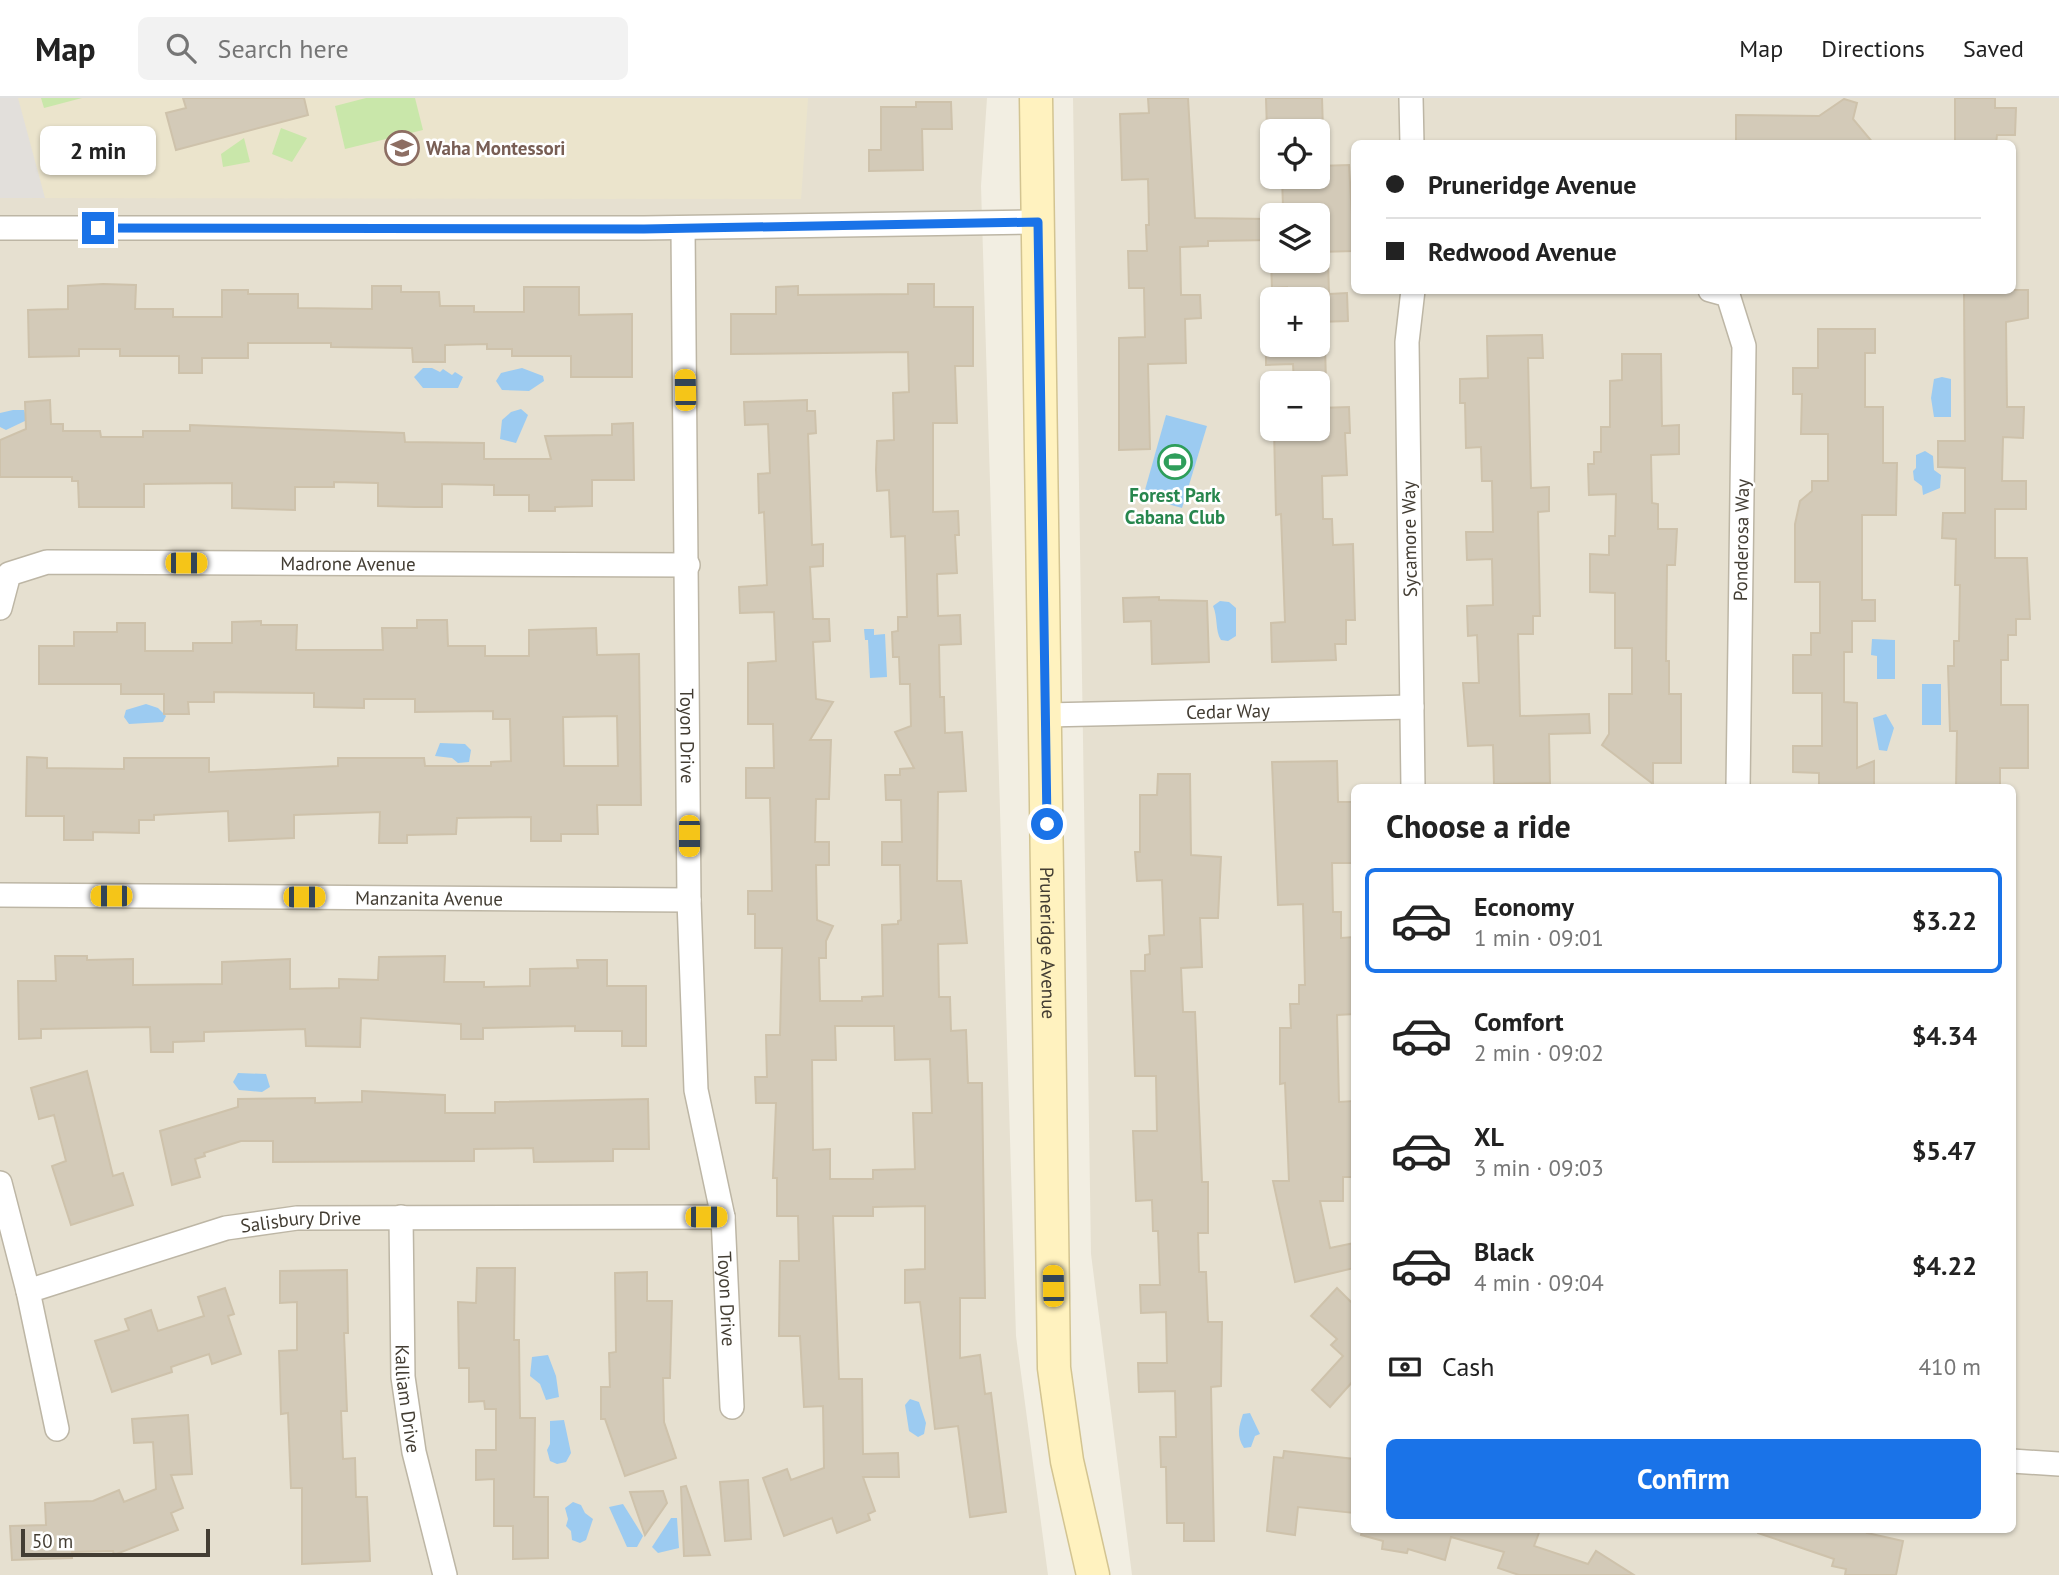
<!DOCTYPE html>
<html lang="en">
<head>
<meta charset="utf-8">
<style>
	:root { --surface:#fff; --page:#f2f2f2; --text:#222; --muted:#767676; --line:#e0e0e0; --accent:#1a73e8 }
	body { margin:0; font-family:"PT Sans",sans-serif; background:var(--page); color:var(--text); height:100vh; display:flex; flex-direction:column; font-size:26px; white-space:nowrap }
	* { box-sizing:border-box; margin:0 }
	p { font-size:23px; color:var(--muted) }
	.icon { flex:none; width:38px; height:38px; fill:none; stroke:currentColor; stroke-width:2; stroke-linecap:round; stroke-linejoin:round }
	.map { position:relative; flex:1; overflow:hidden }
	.panel { position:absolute; left:1351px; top:686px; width:665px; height:749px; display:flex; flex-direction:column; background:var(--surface); border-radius:10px; box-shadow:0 2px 5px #0004 }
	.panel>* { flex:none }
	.banner { position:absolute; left:1351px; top:42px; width:665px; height:154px; border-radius:10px; box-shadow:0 2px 5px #0004; display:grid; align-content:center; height:154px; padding:0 35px; background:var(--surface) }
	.fabs { position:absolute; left:1260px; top:21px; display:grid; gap:14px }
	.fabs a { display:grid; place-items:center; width:70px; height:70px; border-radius:10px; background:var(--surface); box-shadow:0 2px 5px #0004; font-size:35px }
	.scale { position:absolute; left:21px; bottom:18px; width:189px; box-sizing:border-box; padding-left:7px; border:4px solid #433d33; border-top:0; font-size:19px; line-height:24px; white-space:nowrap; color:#433d33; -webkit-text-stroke:5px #fff; paint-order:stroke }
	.end { position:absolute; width:32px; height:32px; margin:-16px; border:9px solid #1a73e8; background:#fff; box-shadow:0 0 0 4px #fff }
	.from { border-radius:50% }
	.bubble { position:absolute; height:49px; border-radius:10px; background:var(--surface); box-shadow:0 2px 5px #0004; font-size:23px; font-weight:700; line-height:49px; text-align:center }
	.car { position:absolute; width:21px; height:42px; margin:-21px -10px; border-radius:9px; box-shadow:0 0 5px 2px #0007; background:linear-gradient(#f5c518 24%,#345 0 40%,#f5c518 0 76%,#345 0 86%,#f5c518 0) }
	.banner b { display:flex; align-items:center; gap:24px; height:66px; font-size:26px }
	.banner b+b { border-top:2px solid var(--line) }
	.banner i { width:18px; height:18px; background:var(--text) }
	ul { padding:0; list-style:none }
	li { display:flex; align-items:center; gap:21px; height:105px; margin:0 14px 10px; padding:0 21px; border:4px solid transparent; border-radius:10px }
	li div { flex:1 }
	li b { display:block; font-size:26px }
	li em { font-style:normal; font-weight:700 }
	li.on { border-color:var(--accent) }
	li>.icon { width:63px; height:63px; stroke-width:1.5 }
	h2 { padding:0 35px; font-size:32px; line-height:84px }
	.pay { display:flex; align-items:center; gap:18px; height:77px; padding:0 35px; font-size:26px }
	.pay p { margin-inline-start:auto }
	.button { display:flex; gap:14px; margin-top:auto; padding:14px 35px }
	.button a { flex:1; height:80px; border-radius:10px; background:var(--accent); color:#fff; font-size:28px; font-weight:700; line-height:80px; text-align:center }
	header { display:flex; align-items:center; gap:42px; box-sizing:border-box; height:98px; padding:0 35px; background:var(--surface); border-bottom:2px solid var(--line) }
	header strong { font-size:33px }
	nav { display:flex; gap:38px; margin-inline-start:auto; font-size:24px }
	.search { width:490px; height:63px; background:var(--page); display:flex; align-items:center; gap:18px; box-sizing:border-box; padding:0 24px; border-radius:10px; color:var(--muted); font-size:26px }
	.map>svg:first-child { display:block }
	.residential { fill:#e6e0d0; fill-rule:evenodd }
	.education { fill:#ebe4cc }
	.green { fill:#c9e7aa }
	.parking { fill:#e2dfdb }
	.water { fill:#9ccbf1 }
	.building { fill:#d3cab8; stroke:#cec2ab; stroke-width:2; fill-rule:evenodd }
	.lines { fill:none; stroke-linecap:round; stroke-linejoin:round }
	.minor-casing { stroke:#bdb6a5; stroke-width:26 }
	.secondary-casing { stroke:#d3c491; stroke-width:35 }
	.minor { stroke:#fff; stroke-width:23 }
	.secondary { stroke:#fff2bf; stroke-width:32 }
	.route { stroke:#1a73e8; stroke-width:9 }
	.labels { text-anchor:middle; stroke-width:5; stroke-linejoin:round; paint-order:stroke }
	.education-label { font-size:19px; font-weight:bold; fill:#785e54; stroke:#fff; text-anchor:start }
	.leisure-label { font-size:19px; font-weight:bold; fill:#27864d; stroke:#fff }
	.street-label { font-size:19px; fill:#433d33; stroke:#fff }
</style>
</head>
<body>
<header>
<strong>Map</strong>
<div class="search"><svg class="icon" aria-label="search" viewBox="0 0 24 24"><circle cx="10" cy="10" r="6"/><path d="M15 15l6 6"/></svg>Search here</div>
<nav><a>Map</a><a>Directions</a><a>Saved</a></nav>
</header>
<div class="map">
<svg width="2059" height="1477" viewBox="0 0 2059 1477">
	<rect width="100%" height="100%" fill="#f2eee2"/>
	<g class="residential">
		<path d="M0,0H987L981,88L1016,1238L1048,1477H0Z"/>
		<path d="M1073,0H2059V1477H1132L1091,1156ZM1272,33H1318V79H1272ZM1354,46H2012V192H1354ZM1272,117H1318V163H1272ZM1272,201H1318V247H1272ZM1272,285H1318V331H1272ZM1354,690H2012V1432H1354Z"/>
	</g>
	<path class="education" d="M0,0H808L801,101L0,100Z"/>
	<g class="green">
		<path d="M41,0H82L44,10Z"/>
		<path d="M366,0H415L423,32L345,51L335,8Z"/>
		<path d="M281,30L307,40L292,64L272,56Z"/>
		<path d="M244,40L250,64L223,69L221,56Z"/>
	</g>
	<path class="parking" d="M0,0H18L45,100H0Z"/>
	<g class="water">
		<path d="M423,270H432L440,274L443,271L452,277L455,274L463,279L458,290H423L414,279Z"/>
		<path d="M522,270L543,278L544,283L529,293L502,292L496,283L501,275Z"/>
		<path d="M1942,279L1951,281V319H1934L1931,300L1934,281Z"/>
		<path d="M521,311L528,317L516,345L500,341L502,322L511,314Z"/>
		<path d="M13,312H24L27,322L6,332L0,329V315Z"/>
		<path d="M1166,317L1207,328L1182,410L1143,399Z"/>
		<path d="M1925,353L1933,358L1934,372L1941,377L1940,390L1923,397L1922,388L1914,382L1913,373L1916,370V357Z"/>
		<path d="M1220,503L1229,504L1236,510V538L1228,543L1221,542C1215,533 1218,519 1213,508Z"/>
		<path d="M864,531H874V537L885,536L887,579L870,580L868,542H865Z"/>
		<path d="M1872,541L1895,542V581H1877V558L1871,557Z"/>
		<rect x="1922" y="586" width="19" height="41"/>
		<path d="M146,606L158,610L166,618L163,624L129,626L124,619L126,612Z"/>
		<path d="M1886,616L1894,630L1887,653L1879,652L1873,620Z"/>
		<path d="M440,645L465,646L471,652L469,664L458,665L452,660L435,658Z"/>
		<path d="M238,975L266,976L270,989L262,994L239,992L233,984Z"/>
		<path d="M548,1257L556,1278L559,1299L546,1302L540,1286L530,1278L532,1259Z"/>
		<path d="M910,1301L919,1304L926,1325L924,1336L918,1339L909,1333L905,1307Z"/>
		<path d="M1250,1315L1260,1336L1255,1338L1251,1349L1244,1350C1236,1338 1239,1328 1243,1316Z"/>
		<path d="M564,1322L571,1355L566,1364L557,1366L550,1363L547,1352L550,1346V1323Z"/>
		<path d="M573,1404L581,1407L585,1415L593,1421L586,1442L580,1445L572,1442L571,1433L566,1428L568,1421L565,1410Z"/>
		<path d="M623,1406L643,1438L637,1449H627L609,1409Z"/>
		<path d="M671,1420H677L679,1450L658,1455L652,1449Z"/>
	</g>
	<g class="building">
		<path d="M183,0H304L308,17L176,52L166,15L186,10Z"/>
		<path d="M1148,0H1188L1195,120L1272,121V142L1208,143V148L1180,149L1181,197H1200L1201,220L1185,221L1186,265L1148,266L1150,351L1119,352V240L1145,239L1144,190H1129L1128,153H1147L1146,127H1149L1148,81L1122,82L1120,16L1149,15Z"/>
		<path d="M1266,0H1322L1323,33H1267Z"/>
		<path d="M1955,0H1995V10H2016L2015,37H1997L1996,46H1955Z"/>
		<path d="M1844,1L1857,5L1853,21L1874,46H1736V17L1819,18Z"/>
		<path d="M916,4H951L952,31H922L923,72L869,73V52H881V9H916Z"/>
		<path d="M1349,67L1354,153L1318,154V108L1283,109L1282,79H1318V68Z"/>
		<path d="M1271,163H1328L1329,196L1347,195L1348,223L1318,224V201H1287V189L1272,190Z"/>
		<path d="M103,186L136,187L135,211H173V219H222V192H248V196H298V210L372,211V188H401V194H439L440,208H474V214H524V189H579V217L632,216V279H571V258H512V251H487V246L445,247V264H413L412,250L331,249V245H248V260H202V275H179V258H120V251H79V258L29,259L28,212L68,211V188Z"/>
		<path d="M908,186H934V209H973V268H955L957,325H933V414L958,413L959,437H955L957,475L937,476L938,518L960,517L961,546L939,547L940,599H944L945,635L962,634L966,693L938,694L937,783H961L967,845L938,846L939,899H950L951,933L966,932L968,985H982L985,1200H960V1260L980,1257L985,1296L991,1295L1006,1414L970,1419L958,1328L935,1331L920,1204L905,1205V1172L925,1171V1108L873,1109V1118H833L839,1281H862L863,1356L898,1355L899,1379H863L875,1413L868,1416L870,1422L837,1435L832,1420L784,1438L763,1380L787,1371L791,1382L824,1370L823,1308L804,1309L800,1238H779L780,1163H799L798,1118H777V1080H773L776,1005H756L755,979H767L766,937H780L782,850H755V816H748V793H772L771,740L770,700H746V670H774L773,626H748V565L776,563L774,514L740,515L739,489L767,487L764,414L759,415L758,376L770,375L768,326L745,327L744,304L807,302V313H815L816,335L808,336L812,447L823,446V468L810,469L813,521H829L830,543L813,544L816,601L833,604L810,642H831L829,701H816L815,744H829V767H816L817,822L833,828L826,843V860H819L820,903H862V899L883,898L882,827L898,826V823L901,822L900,767H882V744H902L901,702H886L885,677H900V671L914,670L895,634L911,628L910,586H900L899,559H893L892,534L898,533V519H907L905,438L891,439L889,392L877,393L876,372L877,343L894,342L893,295L909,294L908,254L731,256V216H776V189L798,188V197L908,196ZM835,928H894L895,962L930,961L932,1015H913L915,1071L873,1072V1081H830V1051L813,1052L812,962H836Z"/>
		<path d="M1964,192H2028V220L2006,224L2007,309H2024L2023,340L2003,339L2002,383H2026V411H1995V460H2027L2030,521H2016V537H2008V562H2001V607H2028V670H2000V690H1956L1957,633H1950L1948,568H1954V543H1959L1960,487H1955L1956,441L1942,440L1943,415H1965V370L1938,369V343H1965Z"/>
		<path d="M1818,231H1875V255H1865V309H1883V365H1897L1896,417H1862V502H1875V523H1852V554H1844V604L1857,605V670L1874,663V690H1812L1819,686V675L1793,674V648H1822V595H1793V557H1811V535H1820V484H1795V426L1800,403L1812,393V383H1828V336H1801L1802,296H1793V270H1818Z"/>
		<path d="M1542,237L1543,260H1528L1531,390L1549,389V413L1538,414L1540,518H1533V536H1518L1520,618L1589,616L1590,635L1549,636L1550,685L1494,686L1493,647L1468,648L1463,585H1479L1477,537L1468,538L1467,508L1493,507L1492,461L1467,462L1466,434H1493L1492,383H1482L1481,349L1466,350L1465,305H1460V281L1488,280L1487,238Z"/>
		<path d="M1266,247H1325L1326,285H1294L1293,266L1266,267Z"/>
		<path d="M1622,256H1661L1662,328L1679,327V356L1651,357L1652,405L1658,406V431H1677L1675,467H1667L1666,563H1669V596H1681V665H1653V686L1602,647L1609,636V596H1632V550H1615V495L1590,494V456L1609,457V438H1615L1616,396L1589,397L1588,366H1594V354H1601V329H1610V283L1622,282Z"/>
		<path d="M50,302L51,326H63V333H100L101,339H143V333H190V327L404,335L405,344L484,345V361H551L545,338L612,337V326L633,325L634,382H592V408L555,409V413H529V397H494V387L442,386V409H415L378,408V385L334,384V389H295V412L232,410V385L144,386V409H79L78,383H72V379H0V342L26,331L25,304Z"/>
		<path d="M1349,309L1350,335H1345L1347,377L1322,378L1323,421H1332L1333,447L1353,446L1355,522H1346V546H1335L1336,562L1272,564L1271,525L1285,524L1281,416L1276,417L1274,331H1318V310Z"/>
		<path d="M1159,499V502L1207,503L1209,564L1152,566L1151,523L1124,524L1123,500Z"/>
		<path d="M417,522H447L448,548H485V558H529V532L596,530L597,557L639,556L641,707H597L598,736H561V743H531V719L457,720L456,736L407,737V745H379L380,714L294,717V740L229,743L228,713L154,717V722H139V735L93,734V742H64V718H26L27,659L47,660V670L124,671V660H209V674L338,668V660H424L425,668H491V664L511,663L510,621H493V613L415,614V601H364V610L314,609V595L214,594V604H188L189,616H164V596H121V586H39V548H74V534H117V525H145V553H193V545H232V524L261,523V527H297L296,552H383L382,530H417ZM617,618L618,668H564L563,619Z"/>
		<path d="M1337,663L1338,704H1354V765H1332L1333,814H1341V840L1354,839V916L1337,917L1339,1004L1354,1003V1079H1343V1103H1320L1330,1150L1354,1145V1170L1295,1184L1273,1083H1289L1285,985L1280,986V930H1291L1290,906H1299V887H1305L1303,806L1278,807L1272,664Z"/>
		<path d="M1158,676H1190L1191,757L1221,759L1218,820H1200L1202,869L1181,870L1183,914H1195L1202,1084H1208V1135H1198L1199,1174H1206L1208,1224H1222L1221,1288L1211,1289L1214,1443H1184V1425H1167L1166,1369H1161L1160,1339H1176L1175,1293L1139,1294L1138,1265H1167L1166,1214L1141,1215L1140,1187H1160L1158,1133H1153L1152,1102L1136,1103L1133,1033H1157L1156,978H1135L1131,873H1145V857L1150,856L1149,838L1164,837L1162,782L1137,783L1135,754H1140V697H1157Z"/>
		<path d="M55,858H87V862L133,861V887L222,886V864L290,861V891L339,890V881L378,882L379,859L445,858L444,884H484V889L530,888V871L578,870L577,862H607V888H646V948H622V933H575V928L483,930V941H461V926L361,920L360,949L306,948L305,931L204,934V943L173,944V954H151L150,929L41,931V940L19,941L18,883H56Z"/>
		<path d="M87,973L113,1078L123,1075L133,1107L71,1127L52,1068L66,1063L54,1017L39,1021L31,990Z"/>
		<path d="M362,993L445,997V1015H495V1004L648,1001L649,1051H613V1063L534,1064L533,1050L474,1051V1063L273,1064V1043H241L204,1055L205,1058L195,1061L200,1079L172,1087L160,1033L238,1009V1001L315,1000V1005L362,1004Z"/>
		<path d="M477,1170H515L514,1242H519L520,1320H535L534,1399H548V1460L513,1461V1428H494V1381L476,1382V1352H496V1311H485L484,1303L469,1304V1270H459L458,1204L476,1205Z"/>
		<path d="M347,1172L348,1235H344L347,1313H341L343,1361L355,1360L356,1399H367L370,1463L302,1466V1390H291L288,1315L281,1316L279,1253L297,1252V1204L280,1205V1173Z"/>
		<path d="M647,1174V1203H672L670,1280H663L664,1324L676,1360L625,1378L605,1321H601V1289H610L609,1255L616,1254L615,1175Z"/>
		<path d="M225,1190L234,1216L228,1218L241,1256L212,1266L209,1256L171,1269L172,1274L112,1294L95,1243L129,1232L125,1221L151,1212L158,1233L204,1218L198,1199Z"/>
		<path d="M1337,1190L1354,1207V1282L1330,1309L1312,1292L1343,1258L1331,1247L1337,1241L1311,1218Z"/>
		<path d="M188,1317L192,1376L171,1377L183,1410L171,1415L178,1432L114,1457L113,1453L72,1454V1460L12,1462L10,1428L46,1427L45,1405L93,1403L119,1392L124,1404L156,1391L153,1344L134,1345L132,1321Z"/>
		<path d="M1284,1353L1354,1361V1415L1298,1409L1295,1437L1267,1433L1274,1359L1283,1360Z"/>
		<path d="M748,1382L751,1441L725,1443L720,1384Z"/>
		<path d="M686,1388L710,1457L684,1458L681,1389Z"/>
		<path d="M663,1393L667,1405L645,1437L630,1394Z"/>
		<path d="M1362,1432H1540L1534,1448L1588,1466L1596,1453L1634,1477H1519L1498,1470L1504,1454L1451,1439L1445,1462L1408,1451L1407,1455L1382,1451L1383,1443L1361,1437Z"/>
		<path d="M1758,1432H1868L1867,1435L1903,1443L1896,1477H1845L1846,1471L1832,1468L1834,1461L1758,1435Z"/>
	</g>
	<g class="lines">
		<g class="minor-casing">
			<g id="minor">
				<path d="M1411,0L1412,46"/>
				<path d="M0,130H644L1038,124"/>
				<path id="s1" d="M683,130L689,802L696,992L723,1119L732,1309"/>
				<path d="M1710,192L1728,197L1744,248L1738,690"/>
				<path id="s2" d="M0,510L9,476L47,464L688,467"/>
				<path id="s3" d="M1046,617L1412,609"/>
				<path d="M1413,690L1407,244L1413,192"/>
				<path id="s4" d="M0,797L689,802"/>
				<path d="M0,1085L28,1193"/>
				<path id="s5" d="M401,1119L403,1279L414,1354L445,1477"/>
				<path id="s6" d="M57,1331L28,1193L226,1130L297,1120L723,1119"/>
				<path d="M2012,1363L2059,1366"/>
			</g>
		</g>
		<g class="secondary-casing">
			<g id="secondary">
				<path id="s7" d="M1036,0L1054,1270L1067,1363L1093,1477"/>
			</g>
		</g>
		<use href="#minor" class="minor"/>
		<use href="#secondary" class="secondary"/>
	</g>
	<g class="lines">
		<path class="route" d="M98,130L644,131L1038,124L1047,726"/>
	</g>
	<defs>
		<g id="school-ring" transform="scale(1.75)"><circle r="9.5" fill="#fff" stroke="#8d6e63" stroke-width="1.5"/><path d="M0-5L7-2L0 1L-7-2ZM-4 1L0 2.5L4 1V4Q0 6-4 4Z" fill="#8d6e63"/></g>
		<g id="stadium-ring" transform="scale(1.75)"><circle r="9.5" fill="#fff" stroke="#2e9e5b" stroke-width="1.5"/><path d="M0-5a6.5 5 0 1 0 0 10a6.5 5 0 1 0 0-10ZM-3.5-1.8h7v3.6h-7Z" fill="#2e9e5b"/></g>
	</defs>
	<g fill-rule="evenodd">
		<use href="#school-ring" x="402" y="50"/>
		<use href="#stadium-ring" x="1175" y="364"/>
	</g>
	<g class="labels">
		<g class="education-label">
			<text x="426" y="57">Waha Montessori</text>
		</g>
		<g class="leisure-label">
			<text x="1175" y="404">Forest Park<tspan x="1175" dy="22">Cabana Club</tspan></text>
		</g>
		<g class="street-label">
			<text transform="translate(1409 441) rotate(-91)" y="7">Sycamore Way</text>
			<text transform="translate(1741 442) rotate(-89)" y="7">Ponderosa Way</text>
			<text dy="7" stroke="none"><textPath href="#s2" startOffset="376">Madrone Avenue</textPath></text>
			<text dy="7" stroke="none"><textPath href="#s3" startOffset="182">Cedar Way</textPath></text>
			<text dy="7" stroke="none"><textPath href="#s1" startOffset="508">Toyon Drive</textPath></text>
			<text dy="7" stroke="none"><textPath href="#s4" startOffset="429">Manzanita Avenue</textPath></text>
			<text dy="7" stroke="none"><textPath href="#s7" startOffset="845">Pruneridge Avenue</textPath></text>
			<text dy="7" stroke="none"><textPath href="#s6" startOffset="424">Salisbury Drive</textPath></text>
			<text dy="7" stroke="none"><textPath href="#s1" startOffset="1074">Toyon Drive</textPath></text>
			<text dy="7" stroke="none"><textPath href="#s5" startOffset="182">Kalliam Drive</textPath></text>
		</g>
	</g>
</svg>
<div class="fabs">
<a><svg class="icon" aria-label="locate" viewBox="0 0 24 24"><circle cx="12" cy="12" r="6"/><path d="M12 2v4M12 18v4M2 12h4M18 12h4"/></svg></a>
<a><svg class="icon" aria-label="layers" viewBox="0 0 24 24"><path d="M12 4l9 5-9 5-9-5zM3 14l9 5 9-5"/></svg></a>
<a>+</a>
<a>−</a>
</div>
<div class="scale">50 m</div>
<i class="end from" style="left:1047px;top:726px"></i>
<i class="end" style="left:98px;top:130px"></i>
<div class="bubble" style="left:40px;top:28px;width:116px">2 min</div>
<i class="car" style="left:685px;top:292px;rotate:359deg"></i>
<i class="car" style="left:186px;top:465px;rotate:90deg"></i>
<i class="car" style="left:689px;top:738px;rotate:180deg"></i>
<i class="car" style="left:111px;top:798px;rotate:270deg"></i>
<i class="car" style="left:304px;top:799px;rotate:90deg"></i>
<i class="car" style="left:706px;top:1119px;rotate:90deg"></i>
<i class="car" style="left:1053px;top:1188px;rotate:359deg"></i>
<div class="banner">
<b><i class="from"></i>Pruneridge Avenue</b>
<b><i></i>Redwood Avenue</b>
</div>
<section class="panel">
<h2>Choose a ride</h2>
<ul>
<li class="on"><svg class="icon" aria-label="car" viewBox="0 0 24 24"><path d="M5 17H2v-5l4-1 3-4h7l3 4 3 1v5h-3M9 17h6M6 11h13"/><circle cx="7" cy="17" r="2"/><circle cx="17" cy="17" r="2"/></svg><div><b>Economy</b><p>1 min · 09:01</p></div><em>$3.22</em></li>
<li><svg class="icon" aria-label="car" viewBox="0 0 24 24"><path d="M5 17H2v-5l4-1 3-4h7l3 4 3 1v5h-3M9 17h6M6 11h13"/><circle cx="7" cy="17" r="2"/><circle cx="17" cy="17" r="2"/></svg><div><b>Comfort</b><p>2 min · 09:02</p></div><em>$4.34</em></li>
<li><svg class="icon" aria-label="car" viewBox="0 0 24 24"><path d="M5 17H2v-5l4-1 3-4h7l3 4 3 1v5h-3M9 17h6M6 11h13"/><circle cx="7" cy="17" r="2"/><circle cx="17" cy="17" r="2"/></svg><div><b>XL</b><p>3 min · 09:03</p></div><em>$5.47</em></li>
<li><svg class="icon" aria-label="car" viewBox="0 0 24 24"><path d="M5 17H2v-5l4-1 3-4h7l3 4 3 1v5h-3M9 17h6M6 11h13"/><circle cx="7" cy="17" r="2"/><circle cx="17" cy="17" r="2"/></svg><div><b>Black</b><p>4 min · 09:04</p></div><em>$4.22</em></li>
</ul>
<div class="pay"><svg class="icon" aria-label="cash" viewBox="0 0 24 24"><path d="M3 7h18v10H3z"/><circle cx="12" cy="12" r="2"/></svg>Cash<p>410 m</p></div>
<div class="button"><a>Confirm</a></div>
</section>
</div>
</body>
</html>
